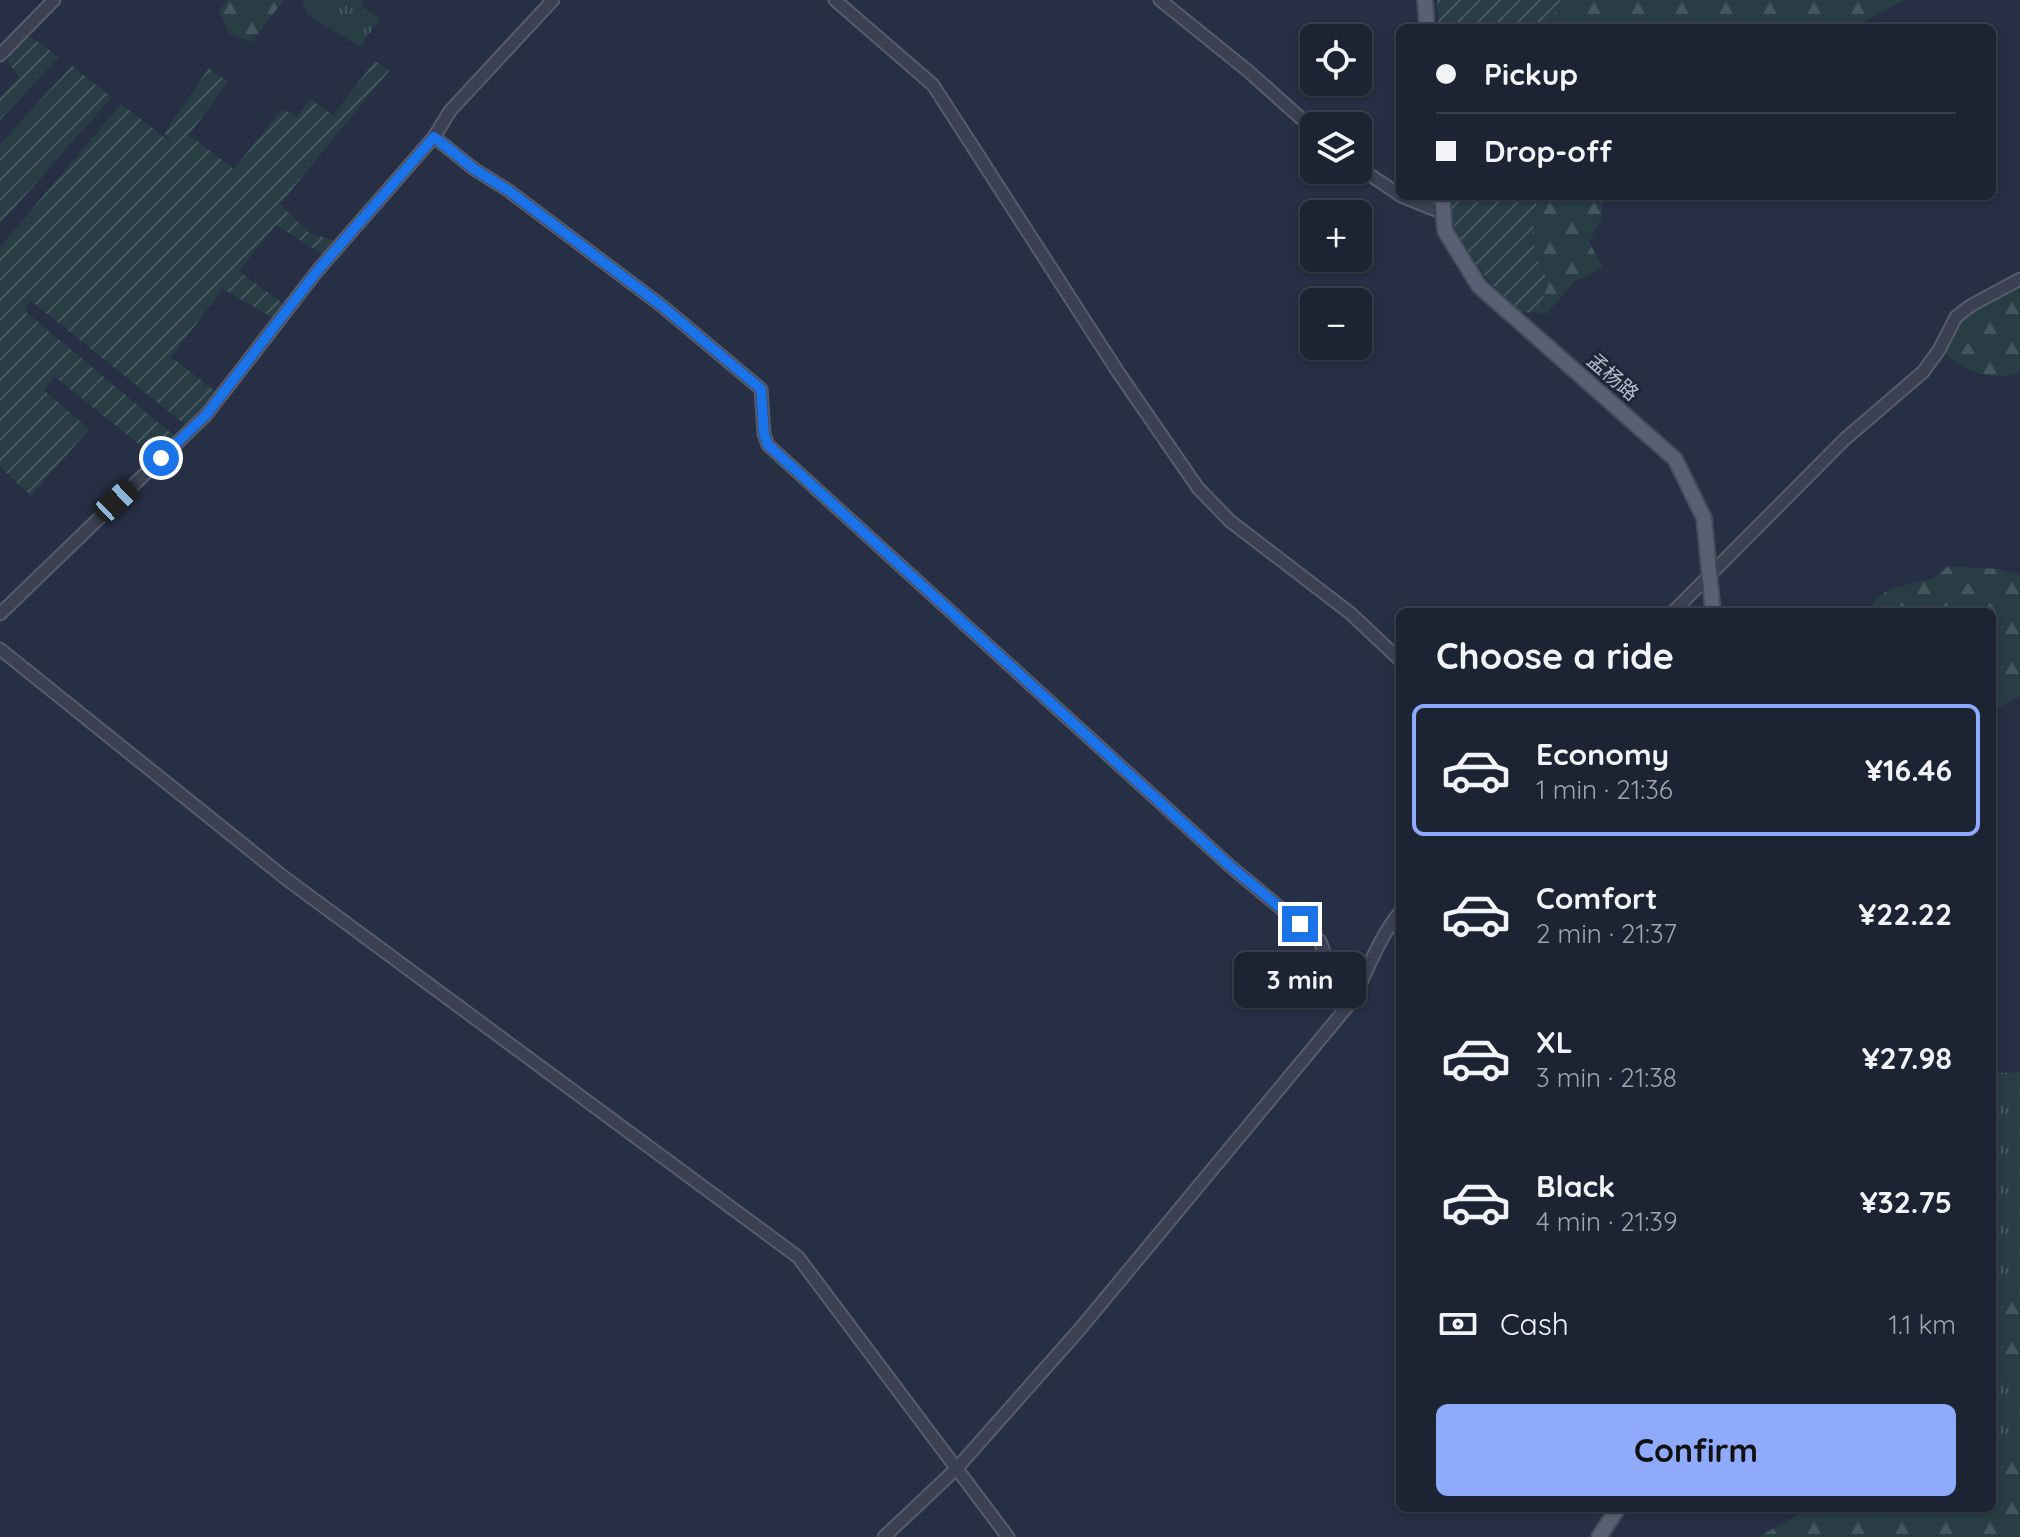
<!DOCTYPE html>
<html lang="en">
<head>
<meta charset="utf-8">
<style>
	:root { --surface:#1c2332; --page:#292f3e; --text:#f1f3f6; --muted:#a0a4ac; --line:#3a404d; --accent:#8faafa }
	body { margin:0; font-family:Quicksand,"Noto Sans SC",sans-serif; background:var(--page); color:var(--text); height:100vh; display:flex; flex-direction:column; font-size:30px; white-space:nowrap }
	* { box-sizing:border-box; margin:0 }
	p { font-size:26px; color:var(--muted) }
	.icon { flex:none; width:44px; height:44px; fill:none; stroke:currentColor; stroke-width:2; stroke-linecap:round; stroke-linejoin:round }
	.map { position:relative; flex:1; overflow:hidden }
	.details { position:absolute; left:1396px; top:608px; width:600px; height:904px; display:flex; flex-direction:column; background:var(--surface); border-radius:12px; box-shadow:0 2px 6px #0004,0 0 0 2px var(--line) }
	.details>* { flex:none }
	.banner { position:absolute; left:1396px; top:24px; width:600px; height:176px; border-radius:12px; box-shadow:0 2px 6px #0004,0 0 0 2px var(--line); display:grid; align-content:center; height:176px; padding:0 40px; background:var(--surface) }
	.controls { position:absolute; left:1300px; top:24px; display:grid; gap:16px }
	.controls a { display:grid; place-items:center; width:72px; height:72px; border-radius:12px; background:var(--surface); box-shadow:0 2px 6px #0004,0 0 0 2px var(--line); font-size:40px }
	.end { position:absolute; width:36px; height:36px; margin:-18px; border:10px solid #1a73e8; background:#fff; box-shadow:0 0 0 4px #fff }
	.from { border-radius:50% }
	.bubble { position:absolute; height:56px; border-radius:12px; background:var(--surface); box-shadow:0 2px 6px #0004,0 0 0 2px var(--line); font-size:26px; font-weight:800; line-height:56px; text-align:center }
	.car { position:absolute; width:24px; height:48px; margin:-24px -12px; border-radius:10px; box-shadow:0 0 6px 2px #0007; background:linear-gradient(#222 24%,#8ab4d8 0 40%,#222 0 76%,#8ab4d8 0 86%,#222 0) }
	.banner b { display:flex; align-items:center; gap:28px; height:76px; font-size:30px }
	.banner b+b { border-top:2px solid var(--line) }
	.banner i { width:20px; height:20px; background:var(--text) }
	ul { padding:0; list-style:none }
	li { display:flex; align-items:center; gap:24px; height:132px; margin:0 16px 12px; padding:0 24px; border:4px solid transparent; border-radius:12px }
	li div { flex:1 }
	li b { display:block; font-size:30px }
	li em { font-style:normal; font-weight:800 }
	li.on { border-color:var(--accent) }
	li>.icon { width:72px; height:72px; stroke-width:1.5 }
	h2 { padding:0 40px; font-size:36px; line-height:96px }
	.pay { display:flex; align-items:center; gap:20px; height:88px; padding:0 40px; font-size:30px }
	.pay p { margin-inline-start:auto }
	.cta { display:flex; gap:16px; margin-top:auto; padding:16px 40px }
	.cta a { flex:1; height:92px; border-radius:12px; background:var(--accent); color:#111; font-size:32px; font-weight:800; line-height:92px; text-align:center }
	.map>svg:first-child { display:block }
	.grass { fill:url(#grass-tufts) }
	.forest { fill:url(#forest-firs) }
	.garden { fill:url(#garden-furrows) }
	.lines { fill:none; stroke-linecap:round; stroke-linejoin:round }
	.minor-casing { stroke:#565c6d; stroke-width:15 }
	.major-casing { stroke:#444a5c; stroke-width:18 }
	.minor { stroke:#3b4153; stroke-width:11 }
	.major { stroke:#596073; stroke-width:14 }
	.route { stroke:#1a73e8; stroke-width:10 }
	.labels { text-anchor:middle; stroke-width:6; stroke-linejoin:round; paint-order:stroke }
	.street-label { font-size:20px; fill:#b8bdcd; stroke:#1f2638 }
</style>
</head>
<body>
<div class="map">
<svg width="2020" height="1537" viewBox="0 0 2020 1537">
	<defs>
		<pattern id="grass-tufts" width="24" height="20" patternUnits="userSpaceOnUse" patternTransform="scale(2)"><rect width="24" height="20" fill="#283d44"/><path d="M3 7l-1-3M5 7V3M7 7l1-3M15 17l-1-3M17 17v-4M19 17l1-3" fill="none" stroke="#45575e"/></pattern>
		<pattern id="forest-firs" width="22" height="20" patternUnits="userSpaceOnUse" patternTransform="scale(2)"><rect width="22" height="20" fill="#283d44"/><path d="M5 1l3.5 6h-7zM16 11l3.5 6h-7z" fill="#45575e"/></pattern>
		<pattern id="garden-furrows" width="10" height="10" patternUnits="userSpaceOnUse" patternTransform="scale(2)"><rect width="10" height="10" fill="#283d44"/><path d="M-1 1l2-2M0 10L10 0M9 11l2-2" fill="none" stroke="#45575e"/></pattern>
	</defs>
	<rect width="100%" height="100%" fill="#262f43"/>
	<g class="grass">
		<path d="M302,0H363L361,5L380,19L360,47L308,15Z"/>
		<path d="M2020,1072V1293L2011,1283L1992,1275V1073Z"/>
		<path d="M2002,1378L2020,1382V1439L1992,1444V1379Z"/>
	</g>
	<g class="forest">
		<path d="M228,0H284L252,42L229,34L219,10Z"/>
		<path d="M1563,0H1905L1851,28H1544Z"/>
		<path d="M1538,196H1604L1601,219L1589,242L1603,268L1575,281L1547,313L1541,304L1549,282C1530,251 1530,230 1538,196Z"/>
		<path d="M2020,280V372C1995,384 1957,369 1941,349L1962,311Z"/>
		<path d="M1948,566L1999,569L2020,575V696L1994,710L1992,612H1868C1884,581 1907,588 1933,578C1938,576 1944,570 1948,566Z"/>
		<path d="M1992,1275L2011,1283L2020,1293V1382L2002,1378L1992,1379Z"/>
		<path d="M2020,1439V1537H1758L1811,1508H1992V1444Z"/>
	</g>
	<g class="garden">
		<path d="M1437,0H1563L1544,28H1439Z"/>
		<path d="M28,35L59,57L0,120V97L19,77L6,58Z"/>
		<path d="M375,61L389,71L280,204L309,233L337,241L325,256L276,225L239,271L286,306L276,320L223,289L171,357L219,394L188,427L30,300L26,312L177,438L156,458L55,377L44,390L89,429L31,496L0,467V247L121,104L172,143L164,133L209,68L228,82L189,135L234,169L282,109L297,117L310,99L333,115Z"/>
		<path d="M72,66L112,97L0,224V144Z"/>
		<path d="M1448,196H1538C1530,230 1530,251 1549,282L1541,304L1547,313L1519,312C1487,280 1450,242 1448,196Z"/>
	</g>
	<g class="lines">
		<g class="minor-casing">
			<g id="minor">
				<path d="M835,0L933,85L1118,372L1198,488L1230,521L1350,613L1400,660"/>
				<path d="M1160,0L1248,71L1314,130"/>
				<path d="M0,55L54,0"/>
				<path d="M434,137L474,169L509,191L662,306L761,389L764,434L768,445L1230,866L1320,941L1327,960L1356,993L1340,975"/>
				<path d="M1358,167L1400,195"/>
				<path d="M1401,196L1443,213"/>
				<path d="M1673,612L1845,439L1923,372L1939,350L1956,317L1970,306L2020,279"/>
				<path d="M0,614L206,415L318,270L434,137L450,111L553,0"/>
				<path d="M0,649L285,878L798,1257L1008,1537"/>
				<path d="M884,1537L957,1468L1080,1329L1352,1001C1368,970 1378,939 1400,912"/>
			</g>
		</g>
		<g class="major-casing">
			<g id="major">
				<path d="M1425,0L1427,28"/>
				<path d="M1442,196L1445,231L1479,286L1675,459L1704,518L1713,612"/>
				<path d="M1599,1537L1618,1508"/>
			</g>
		</g>
		<use href="#minor" class="minor"/>
		<use href="#major" class="major"/>
	</g>
	<g class="lines">
		<path class="route" d="M161,458L206,415L318,270L434,137L474,169L509,191L662,306L761,389L764,434L768,445L1230,866L1300,924"/>
	</g>
	<g class="labels">
		<g class="street-label">
			<text transform="translate(1613 377) rotate(41)" y="7">孟杨路</text>
		</g>
	</g>
</svg>
<div class="controls">
<a><svg class="icon" aria-label="locate" viewBox="0 0 24 24"><circle cx="12" cy="12" r="6"/><path d="M12 2v4M12 18v4M2 12h4M18 12h4"/></svg></a>
<a><svg class="icon" aria-label="layers" viewBox="0 0 24 24"><path d="M12 4l9 5-9 5-9-5zM3 14l9 5 9-5"/></svg></a>
<a>+</a>
<a>−</a>
</div>
<i class="end from" style="left:161px;top:458px"></i>
<i class="end" style="left:1300px;top:924px"></i>
<div class="bubble" style="left:1234px;top:952px;width:132px">3 min</div>
<i class="car" style="left:116px;top:501px;rotate:47deg"></i>
<div class="banner">
<b><i class="from"></i>Pickup</b>
<b><i></i>Drop-off</b>
</div>
<section class="details">
<h2>Choose a ride</h2>
<ul>
<li class="on"><svg class="icon" aria-label="car" viewBox="0 0 24 24"><path d="M5 17H2v-5l4-1 3-4h7l3 4 3 1v5h-3M9 17h6M6 11h13"/><circle cx="7" cy="17" r="2"/><circle cx="17" cy="17" r="2"/></svg><div><b>Economy</b><p>1 min · 21:36</p></div><em>¥16.46</em></li>
<li><svg class="icon" aria-label="car" viewBox="0 0 24 24"><path d="M5 17H2v-5l4-1 3-4h7l3 4 3 1v5h-3M9 17h6M6 11h13"/><circle cx="7" cy="17" r="2"/><circle cx="17" cy="17" r="2"/></svg><div><b>Comfort</b><p>2 min · 21:37</p></div><em>¥22.22</em></li>
<li><svg class="icon" aria-label="car" viewBox="0 0 24 24"><path d="M5 17H2v-5l4-1 3-4h7l3 4 3 1v5h-3M9 17h6M6 11h13"/><circle cx="7" cy="17" r="2"/><circle cx="17" cy="17" r="2"/></svg><div><b>XL</b><p>3 min · 21:38</p></div><em>¥27.98</em></li>
<li><svg class="icon" aria-label="car" viewBox="0 0 24 24"><path d="M5 17H2v-5l4-1 3-4h7l3 4 3 1v5h-3M9 17h6M6 11h13"/><circle cx="7" cy="17" r="2"/><circle cx="17" cy="17" r="2"/></svg><div><b>Black</b><p>4 min · 21:39</p></div><em>¥32.75</em></li>
</ul>
<div class="pay"><svg class="icon" aria-label="cash" viewBox="0 0 24 24"><path d="M3 7h18v10H3z"/><circle cx="12" cy="12" r="2"/></svg>Cash<p>1.1 km</p></div>
<div class="cta"><a>Confirm</a></div>
</section>
</div>
</body>
</html>
